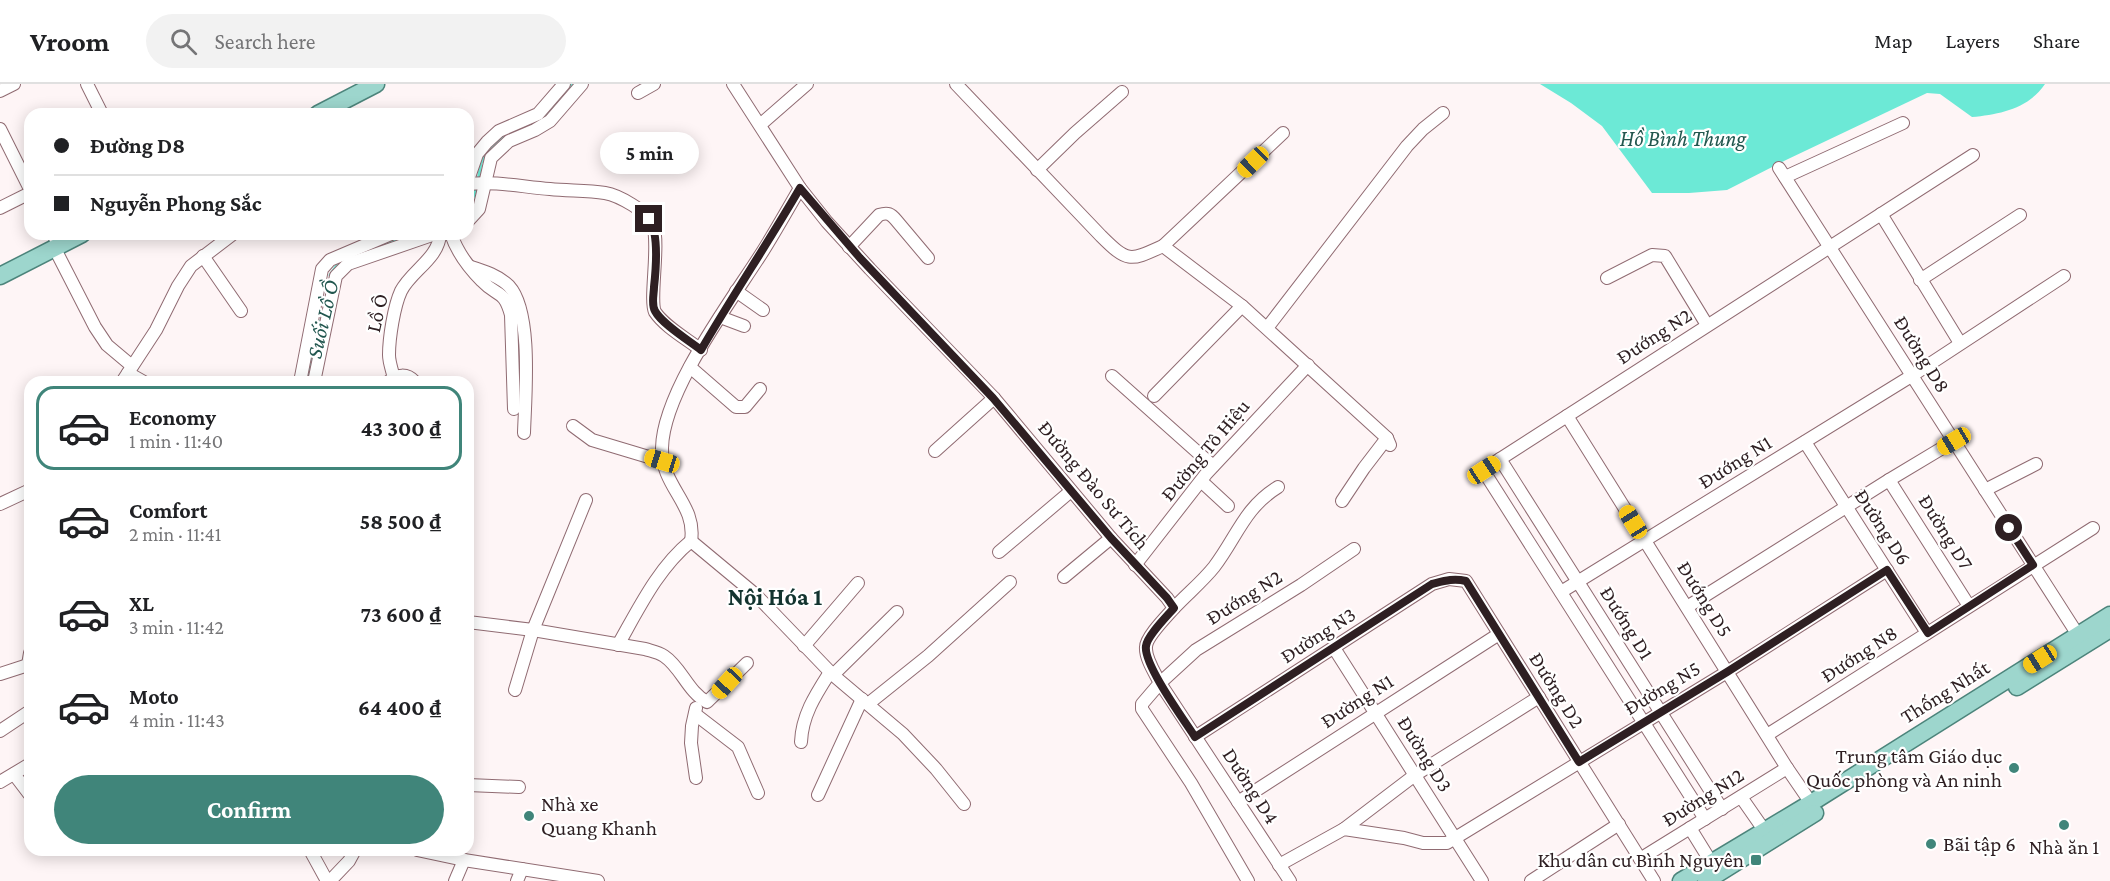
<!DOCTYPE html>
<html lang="en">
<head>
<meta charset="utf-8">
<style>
	:root { --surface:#fff; --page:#f2f2f2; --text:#202124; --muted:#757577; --line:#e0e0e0; --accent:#40857a }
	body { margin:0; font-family:"Crimson Pro",serif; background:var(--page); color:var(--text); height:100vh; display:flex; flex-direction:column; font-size:22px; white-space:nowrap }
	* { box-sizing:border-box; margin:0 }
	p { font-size:20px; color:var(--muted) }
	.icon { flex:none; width:33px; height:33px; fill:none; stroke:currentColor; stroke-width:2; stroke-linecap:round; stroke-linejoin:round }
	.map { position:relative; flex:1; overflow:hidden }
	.sheet { position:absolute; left:24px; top:292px; width:450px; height:480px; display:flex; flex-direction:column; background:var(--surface); border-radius:18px; box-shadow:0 3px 15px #0003 }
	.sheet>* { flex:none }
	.guide { position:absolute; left:24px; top:24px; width:450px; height:132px; border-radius:18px; box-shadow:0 3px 15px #0003; display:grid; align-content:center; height:132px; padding:0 30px; background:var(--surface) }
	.end { position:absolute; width:27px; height:27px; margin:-14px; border:8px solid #2e1f22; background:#fff; box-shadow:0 0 0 3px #fff }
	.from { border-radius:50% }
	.bubble { position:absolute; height:42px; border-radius:21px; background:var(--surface); box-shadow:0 3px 15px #0003; font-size:20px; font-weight:700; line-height:42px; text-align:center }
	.car { position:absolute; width:18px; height:36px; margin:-18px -9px; border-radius:8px; box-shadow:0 0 4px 2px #0007; background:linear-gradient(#f5c518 24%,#345 0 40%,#f5c518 0 76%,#345 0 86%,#f5c518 0) }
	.guide b { display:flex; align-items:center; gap:21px; height:57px; font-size:22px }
	.guide b+b { border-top:2px solid var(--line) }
	.guide i { width:15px; height:15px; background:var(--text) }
	ul { padding:10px 0 0; list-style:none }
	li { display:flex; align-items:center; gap:18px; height:84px; margin:0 12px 9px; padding:0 18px; border:3px solid transparent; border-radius:18px }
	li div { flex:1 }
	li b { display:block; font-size:22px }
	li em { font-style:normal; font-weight:700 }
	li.on { border-color:var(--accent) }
	li>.icon { width:54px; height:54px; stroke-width:1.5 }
	.primary-button { display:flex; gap:12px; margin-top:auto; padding:12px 30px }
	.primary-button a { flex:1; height:69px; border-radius:36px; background:var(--accent); color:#fff; font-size:24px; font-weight:700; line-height:69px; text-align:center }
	header { display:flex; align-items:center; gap:36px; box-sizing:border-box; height:84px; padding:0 30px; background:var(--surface); border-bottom:2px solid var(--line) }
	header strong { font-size:28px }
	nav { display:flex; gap:33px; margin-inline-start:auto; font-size:21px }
	.search { width:420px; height:54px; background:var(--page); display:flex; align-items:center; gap:15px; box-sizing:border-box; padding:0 21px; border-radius:33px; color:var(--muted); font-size:22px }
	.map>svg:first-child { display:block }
	.water { fill:#6ce9d6 }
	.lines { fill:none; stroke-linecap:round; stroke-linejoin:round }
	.stream { stroke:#6ce9d6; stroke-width:3 }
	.minor-casing { stroke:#906b72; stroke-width:14 }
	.major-casing { stroke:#4c847b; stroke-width:19 }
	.minor { stroke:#fff; stroke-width:12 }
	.major { stroke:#9dd6cd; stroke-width:16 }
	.route { stroke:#2e1f22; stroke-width:8 }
	.poi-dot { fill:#40857a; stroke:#fff; stroke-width:2 }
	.labels { text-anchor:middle; stroke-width:4.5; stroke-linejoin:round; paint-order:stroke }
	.street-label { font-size:21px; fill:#2e1f22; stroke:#fff }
	.poi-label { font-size:21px; fill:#2e1f22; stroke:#fff; text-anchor:end }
	.water-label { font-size:22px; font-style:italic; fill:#22574f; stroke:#fff }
	.quarter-label { font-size:24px; font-weight:bold; fill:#13342f; stroke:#fff }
</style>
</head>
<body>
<header>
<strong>Vroom</strong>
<div class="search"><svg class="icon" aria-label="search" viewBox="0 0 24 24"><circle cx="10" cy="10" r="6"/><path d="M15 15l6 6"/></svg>Search here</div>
<nav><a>Map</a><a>Layers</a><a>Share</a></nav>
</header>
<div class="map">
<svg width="2110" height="797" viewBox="0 0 2110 797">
	<rect width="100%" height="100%" fill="#fef5f6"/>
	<path class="water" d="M1540,0H2045C2028,25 2000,30 1972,33L1940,10L1927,9L1786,76L1727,106L1689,109H1652L1602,42L1571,19Z"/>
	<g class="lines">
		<g class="stream">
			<path d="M478,97L481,79L490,64L503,52L542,35L572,0"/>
			<path d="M468,126L477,103"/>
			<path d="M361,170L412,150"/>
			<path d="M330,191L337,181L344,177"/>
			<path d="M307,298L321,236"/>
		</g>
		<g class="minor-casing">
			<g id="minor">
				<path d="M87,0L102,30"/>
				<path d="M733,0L800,104L827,138L870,185L994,314L1111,454L1167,514L1174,524C1167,532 1146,553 1146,563C1145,574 1155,589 1160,599L1142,620V625L1191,699L1248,797"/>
				<path d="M956,0L1101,152C1128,179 1130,177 1163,162L1283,49"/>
				<path d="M0,7L14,0"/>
				<path d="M638,9L654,0"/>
				<path d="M760,41L807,0"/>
				<path d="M0,45L30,105"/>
				<path d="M1779,84L2078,551"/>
				<path d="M1037,86L1075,49L1122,8"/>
				<path d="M1785,93L1903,39"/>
				<path d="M468,96L477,70L487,58L499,47L538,30L564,0"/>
				<path d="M468,100C496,97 523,103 550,105C568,107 587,106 605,109C618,111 649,128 653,141C660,160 649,216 655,228C665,243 687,255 701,266"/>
				<path d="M0,124L30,109"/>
				<path d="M1881,130L1960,259"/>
				<path d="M468,137L479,125L491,74L509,57L535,46L550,37L582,0"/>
				<path d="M53,150L59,162"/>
				<path d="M451,150C457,168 469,184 482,197C497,213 504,205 511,231L514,325"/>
				<path d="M1163,162L1242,222L1387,354L1390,361"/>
				<path d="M849,163L879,131C888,128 891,130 896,136L928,174"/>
				<path d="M55,165L95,243L107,261L132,282"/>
				<path d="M203,172L241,227"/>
				<path d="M471,183C484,187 499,192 509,202C533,228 525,314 524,349"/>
				<path d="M1607,194L1652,171L1665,172L1707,241"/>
				<path d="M1920,196L2020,131"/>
				<path d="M736,207L763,226"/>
				<path d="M720,233L744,242"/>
				<path d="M1267,244L1407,62L1423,45L1443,29"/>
				<path d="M690,283L736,323H745L760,305"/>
				<path d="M128,289L144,298"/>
				<path d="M1112,292L1213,382"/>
				<path d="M394,294C392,286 389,278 389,271C389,254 394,222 401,207C411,187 439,174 440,150"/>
				<path d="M122,298L156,246L178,202L191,182L233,150"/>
				<path d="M300,298L322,185L330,176L391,150"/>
				<path d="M314,298L336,192L348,180L435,150"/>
				<path d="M388,298C397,290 407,289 415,298"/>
				<path d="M1154,312L1242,222"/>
				<path d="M1567,332L1787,684L1811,719"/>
				<path d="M573,342L592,356L662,377"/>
				<path d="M1805,358L1927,549"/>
				<path d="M935,367L994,314"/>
				<path d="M1500,375L1722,725"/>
				<path d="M1889,396L1969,522"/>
				<path d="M1201,397L1228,422"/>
				<path d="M1985,406L2036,380"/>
				<path d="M1342,417L1364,384L1387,354"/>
				<path d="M0,420L30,406"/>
				<path d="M691,457C697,420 661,403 662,364C663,307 732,216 763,167C776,146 788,125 800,104"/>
				<path d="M999,468L1071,407"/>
				<path d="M1135,481L1206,390L1308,281"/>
				<path d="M1064,493L1111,454"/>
				<path d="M1561,508L1913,291L2064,192"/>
				<path d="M1687,523L1889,396L1954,357"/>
				<path d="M1174,524C1187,510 1202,498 1214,483C1237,453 1244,424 1278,403"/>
				<path d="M468,538L533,546L645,565C651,567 658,568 664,572C681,583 688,608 707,618L747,579"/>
				<path d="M618,561C639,524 658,484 691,457L756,511L833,591L903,650L936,685L964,720"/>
				<path d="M804,562L858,499"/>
				<path d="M1334,564L1482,797"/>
				<path d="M28,581L30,569"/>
				<path d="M0,590L28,581"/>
				<path d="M833,591L897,528"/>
				<path d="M515,606L533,546L586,416"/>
				<path d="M868,620L928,572L1010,498"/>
				<path d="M695,630L738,663L758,709"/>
				<path d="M0,647L30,627"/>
				<path d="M1767,651L2093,444"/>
				<path d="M1195,653L1432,500L1449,495L1466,497L1654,797"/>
				<path d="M801,658C802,631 816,610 830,588"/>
				<path d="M14,690L30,711"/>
				<path d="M696,694L691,659L692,642L696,624"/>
				<path d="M0,698L30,680"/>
				<path d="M468,701L519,703"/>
				<path d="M818,711L862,615"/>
				<path d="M1741,713L1764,746"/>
				<path d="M1238,718L1499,550"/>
				<path d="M1705,735L1483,386L1973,71"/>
				<path d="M1690,744L1711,778"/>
				<path d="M1344,745L1415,691L1539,613"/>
				<path d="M310,766L327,797"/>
				<path d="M417,766L464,776L598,797"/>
				<path d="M1640,775L1787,684"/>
				<path d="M1279,781L1344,745L1404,754L1423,759H1447L1727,588L1887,486"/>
				<path d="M330,797L349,777L355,766"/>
				<path d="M455,797L464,776"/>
				<path d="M517,797L522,785"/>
				<path d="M1290,797L1160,599L1196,566L1301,501L1354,465"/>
				<path d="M1531,797L1619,740"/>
			</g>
		</g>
		<g class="major-casing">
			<g id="major">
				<path d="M318,30L376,0"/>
				<path d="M0,192L82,150"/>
				<path d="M2017,603L2110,545"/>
				<path d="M1681,797L1811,719L2110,531"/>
				<path d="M1706,797L1815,729"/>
			</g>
		</g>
		<use href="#minor" class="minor"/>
		<use href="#major" class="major"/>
	</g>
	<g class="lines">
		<path class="route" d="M649,135C659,149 656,185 654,203C654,210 651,220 655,227C662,240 688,256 701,266C733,211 768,159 800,104L860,174L993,314L1111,454L1167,514L1174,524C1167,532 1147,552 1146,562C1143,580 1184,636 1195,653L1432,500C1444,497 1453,494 1466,497L1579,678L1727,588L1887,486L1928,549L2033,481L2009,444"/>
	</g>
	<g class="poi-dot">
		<circle cx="2014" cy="684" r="6"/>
		<circle cx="529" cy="732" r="6"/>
		<circle cx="2064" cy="741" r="6"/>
		<circle cx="1931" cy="760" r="6"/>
		<rect x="1750" y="770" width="12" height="12" rx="3"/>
	</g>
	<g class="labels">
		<g class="street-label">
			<text transform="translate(377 229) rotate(-77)" y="7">Lồ Ô</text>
			<text transform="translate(1654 252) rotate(-33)" y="7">Đướng N2</text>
			<text transform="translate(1922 270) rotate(58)" y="7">Đường D8</text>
			<text transform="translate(1205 366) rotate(-50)" y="7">Đường Tô Hiệu</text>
			<text transform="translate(1735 378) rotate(-32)" y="7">Đướng N1</text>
			<text transform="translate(1094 401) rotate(50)" y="7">Đường Đào Sư Tích</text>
			<text transform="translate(1883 443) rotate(57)" y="7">Đường D6</text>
			<text transform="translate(1946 448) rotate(58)" y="7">Đường D7</text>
			<text transform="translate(1244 513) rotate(-32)" y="7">Đướng N2</text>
			<text transform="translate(1705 515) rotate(58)" y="7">Đướng D5</text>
			<text transform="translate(1627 539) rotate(58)" y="7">Đướng D1</text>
			<text transform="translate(1318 551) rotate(-33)" y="7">Đường N3</text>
			<text transform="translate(1859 570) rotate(-33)" y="7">Đướng N8</text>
			<text transform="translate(1662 604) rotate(-31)" y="7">Đường N5</text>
			<text transform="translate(1557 606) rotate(58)" y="7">Đường D2</text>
			<text transform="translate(1945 608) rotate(-32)" y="7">Thống Nhất</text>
			<text transform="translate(1357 617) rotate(-33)" y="7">Đường N1</text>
			<text transform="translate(1425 670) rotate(58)" y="7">Đường D3</text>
			<text transform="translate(1251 702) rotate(57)" y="7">Dường D4</text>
			<text transform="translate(1703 713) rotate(-32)" y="7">Đường N12</text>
		</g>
		<g class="poi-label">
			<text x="2002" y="679">Trung tâm Giáo dục<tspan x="2002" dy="24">Quốc phòng và An ninh</tspan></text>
			<text x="541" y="727" text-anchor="start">Nhà xe<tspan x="541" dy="24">Quang Khanh</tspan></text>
			<text x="1943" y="767" text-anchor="start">Bãi tập 6</text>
			<text x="2064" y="770" text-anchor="middle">Nhà ăn 1</text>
			<text x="1744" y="783">Khu dân cư Bình Nguyên</text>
		</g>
		<g class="water-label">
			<text x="1683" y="62">Hồ Bình Thung</text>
			<text transform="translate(322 235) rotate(-77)" y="8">Suối Lồ Ồ</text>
		</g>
		<g class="quarter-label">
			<text x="775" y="521">Nội Hóa 1</text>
		</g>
	</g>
</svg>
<i class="end from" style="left:2009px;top:444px"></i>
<i class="end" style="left:649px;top:135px"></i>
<div class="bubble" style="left:600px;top:48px;width:99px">5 min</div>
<i class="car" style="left:1253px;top:78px;rotate:226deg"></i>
<i class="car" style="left:1954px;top:357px;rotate:239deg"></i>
<i class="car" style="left:662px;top:377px;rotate:287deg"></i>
<i class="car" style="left:1484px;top:386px;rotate:57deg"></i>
<i class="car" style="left:1633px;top:438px;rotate:328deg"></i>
<i class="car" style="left:2040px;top:575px;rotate:238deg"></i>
<i class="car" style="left:727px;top:599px;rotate:223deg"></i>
<div class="guide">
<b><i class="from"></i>Đường D8</b>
<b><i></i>Nguyễn Phong Sắc</b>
</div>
<section class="sheet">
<ul>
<li class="on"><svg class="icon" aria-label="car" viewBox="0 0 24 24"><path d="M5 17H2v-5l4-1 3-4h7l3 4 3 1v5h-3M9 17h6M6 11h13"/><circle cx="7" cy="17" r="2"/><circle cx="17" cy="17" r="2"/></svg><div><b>Economy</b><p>1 min · 11:40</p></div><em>43 300 ₫</em></li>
<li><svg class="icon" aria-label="car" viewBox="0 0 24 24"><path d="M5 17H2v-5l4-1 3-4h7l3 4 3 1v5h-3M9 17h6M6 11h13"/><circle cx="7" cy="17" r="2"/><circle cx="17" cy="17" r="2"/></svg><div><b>Comfort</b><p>2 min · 11:41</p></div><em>58 500 ₫</em></li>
<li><svg class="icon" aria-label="car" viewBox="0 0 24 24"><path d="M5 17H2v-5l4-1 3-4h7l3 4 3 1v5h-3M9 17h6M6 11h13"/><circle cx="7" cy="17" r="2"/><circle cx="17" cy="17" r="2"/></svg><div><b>XL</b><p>3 min · 11:42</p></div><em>73 600 ₫</em></li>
<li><svg class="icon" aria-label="car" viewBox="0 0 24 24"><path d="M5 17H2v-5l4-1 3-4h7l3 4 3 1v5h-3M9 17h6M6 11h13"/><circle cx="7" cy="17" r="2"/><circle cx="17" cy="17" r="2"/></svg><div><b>Moto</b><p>4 min · 11:43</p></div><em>64 400 ₫</em></li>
</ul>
<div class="primary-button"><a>Confirm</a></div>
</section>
</div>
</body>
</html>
